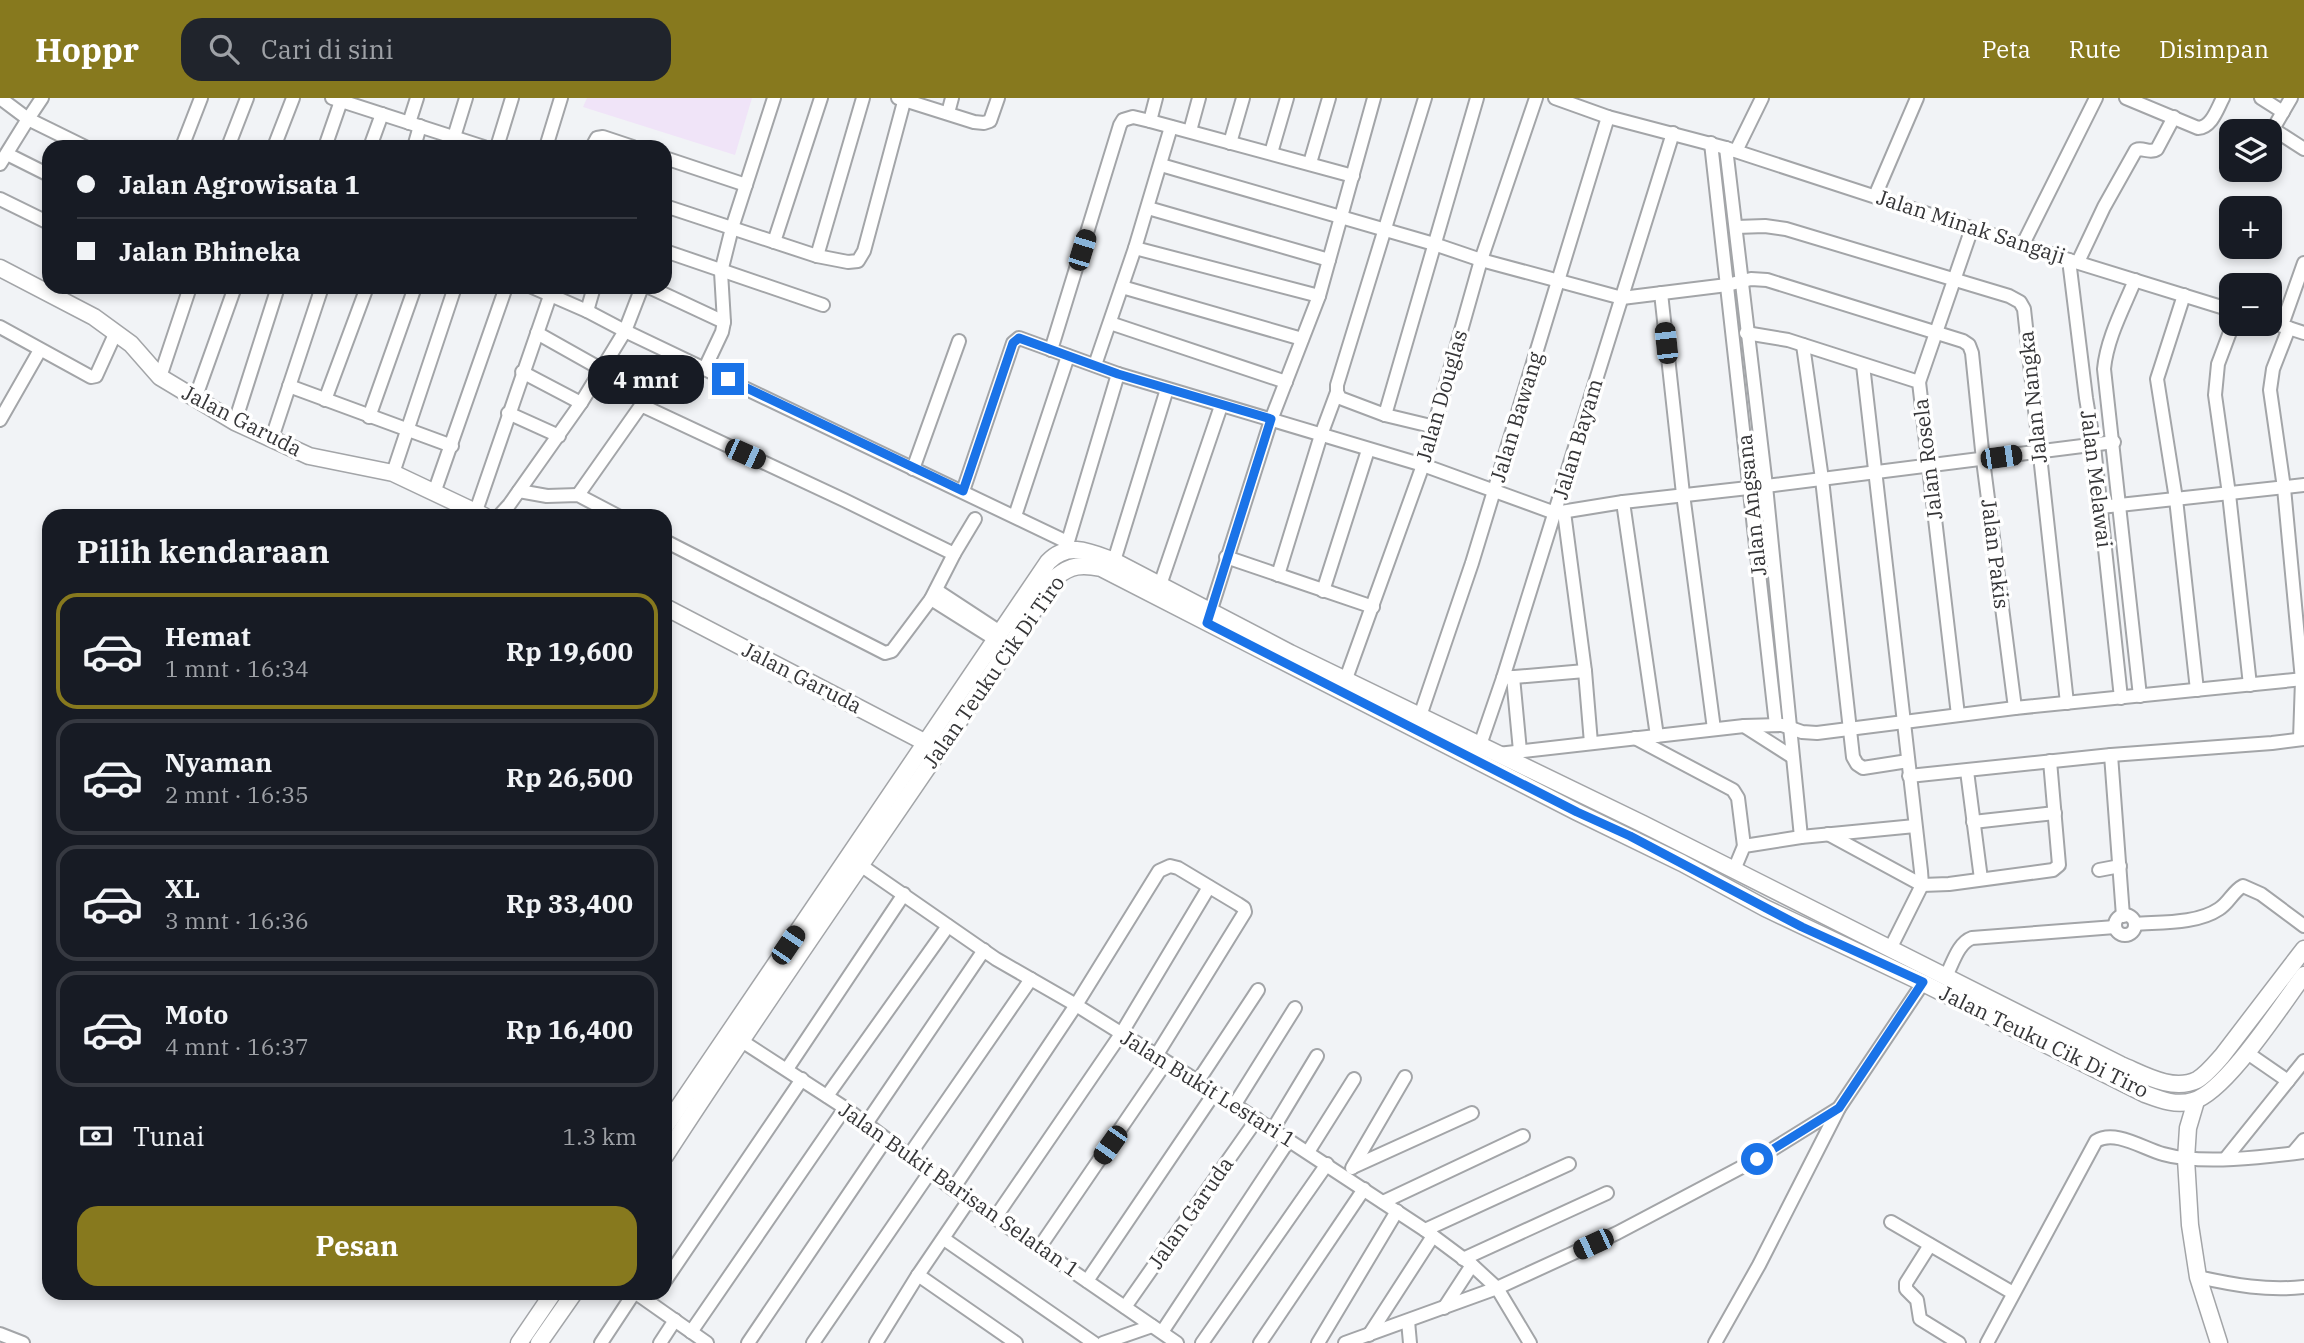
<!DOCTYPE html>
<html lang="id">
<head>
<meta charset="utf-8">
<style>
	:root { --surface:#171b24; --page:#20242c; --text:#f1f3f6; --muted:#9ea1a6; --line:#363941; --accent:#87791e }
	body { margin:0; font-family:"IBM Plex Serif",serif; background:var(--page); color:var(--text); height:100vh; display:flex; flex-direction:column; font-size:26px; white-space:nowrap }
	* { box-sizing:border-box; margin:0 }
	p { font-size:23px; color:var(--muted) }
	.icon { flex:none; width:38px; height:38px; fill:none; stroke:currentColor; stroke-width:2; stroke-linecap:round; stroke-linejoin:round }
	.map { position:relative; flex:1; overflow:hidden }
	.sheet { position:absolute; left:42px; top:411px; width:630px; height:791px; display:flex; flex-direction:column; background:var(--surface); border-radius:21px; box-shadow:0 4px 10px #0003 }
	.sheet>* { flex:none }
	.top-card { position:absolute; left:42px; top:42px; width:630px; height:154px; border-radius:21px; box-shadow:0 4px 10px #0003; display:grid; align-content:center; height:154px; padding:0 35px; background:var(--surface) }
	.buttons { position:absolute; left:2219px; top:21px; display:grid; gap:14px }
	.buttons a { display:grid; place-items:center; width:63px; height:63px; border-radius:14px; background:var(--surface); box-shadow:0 4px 10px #0003; font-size:35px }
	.end { position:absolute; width:32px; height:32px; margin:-16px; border:9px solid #1a73e8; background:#fff; box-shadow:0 0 0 4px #fff }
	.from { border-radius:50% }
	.bubble { position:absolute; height:49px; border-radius:21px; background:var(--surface); box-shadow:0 4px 10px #0003; font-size:23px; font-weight:800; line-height:49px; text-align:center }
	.car { position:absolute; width:21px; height:42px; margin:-21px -10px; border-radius:9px; box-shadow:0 0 5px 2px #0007; background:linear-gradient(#222 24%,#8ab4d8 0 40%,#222 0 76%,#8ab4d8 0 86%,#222 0) }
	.top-card b { display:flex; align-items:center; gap:24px; height:66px; font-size:26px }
	.top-card b+b { border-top:2px solid var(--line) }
	.top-card i { width:18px; height:18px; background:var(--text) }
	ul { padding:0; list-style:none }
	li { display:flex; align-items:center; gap:21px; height:116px; margin:0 14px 10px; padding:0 21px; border:4px solid var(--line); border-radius:21px }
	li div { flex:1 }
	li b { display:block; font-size:26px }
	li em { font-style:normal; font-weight:800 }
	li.current { border-color:var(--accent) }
	li>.icon { width:63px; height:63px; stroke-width:1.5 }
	h2 { padding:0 35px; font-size:32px; line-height:84px }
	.pay { display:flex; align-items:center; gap:18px; height:77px; padding:0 35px; font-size:26px }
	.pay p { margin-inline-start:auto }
	.action { display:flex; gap:14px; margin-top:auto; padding:14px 35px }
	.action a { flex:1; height:80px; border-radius:21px; background:var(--accent); color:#fff; font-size:28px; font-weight:800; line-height:80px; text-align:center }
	header { display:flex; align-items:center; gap:42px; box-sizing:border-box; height:98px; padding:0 35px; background:var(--accent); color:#fff }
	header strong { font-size:33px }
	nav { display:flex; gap:38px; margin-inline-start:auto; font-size:24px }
	.search { width:490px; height:63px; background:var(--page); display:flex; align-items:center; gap:18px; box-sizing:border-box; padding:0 24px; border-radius:21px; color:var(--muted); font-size:26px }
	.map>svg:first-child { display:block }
	.commercial { fill:#f0e4f8 }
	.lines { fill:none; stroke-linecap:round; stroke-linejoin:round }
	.minor-casing { stroke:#a3a5a8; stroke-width:16 }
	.tertiary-casing { stroke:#a3a5a8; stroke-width:19 }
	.minor { stroke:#fff; stroke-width:12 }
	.tertiary { stroke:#fff; stroke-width:16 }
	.route { stroke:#1a73e8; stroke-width:9 }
	.labels { text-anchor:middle; stroke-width:7; stroke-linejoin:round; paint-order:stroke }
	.street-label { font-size:21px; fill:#353537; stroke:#fff }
</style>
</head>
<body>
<header>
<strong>Hoppr</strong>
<div class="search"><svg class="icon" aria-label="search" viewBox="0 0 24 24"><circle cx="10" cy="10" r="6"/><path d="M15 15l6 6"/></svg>Cari di sini</div>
<nav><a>Peta</a><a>Rute</a><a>Disimpan</a></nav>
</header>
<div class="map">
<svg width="2304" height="1245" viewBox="0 0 2304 1245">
	<rect width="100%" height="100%" fill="#f1f3f6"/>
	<path class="commercial" d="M587,0H752L735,57L583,9Z"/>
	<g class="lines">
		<g class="minor-casing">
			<g id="minor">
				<path d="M42,0L28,21L85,49"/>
				<path d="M332,0L484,49"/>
				<path d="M898,0L974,24L984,25L990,23L998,0"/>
				<path d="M1555,0L1608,19L1726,50L2069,162L2231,212"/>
				<path d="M2126,0L2198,30C2212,29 2217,11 2223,0"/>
				<path d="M2261,0L2283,14"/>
				<path d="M2291,0L2273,31L2304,51"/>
				<path d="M948,15L952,0"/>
				<path d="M1150,23L1156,0"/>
				<path d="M409,25L417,0"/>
				<path d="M1190,33L1199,0"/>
				<path d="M454,39L466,0"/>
				<path d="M1230,45L1243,0"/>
				<path d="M1711,45L1776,627"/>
				<path d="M182,49L201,0"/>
				<path d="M228,49L247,0"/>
				<path d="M274,49L293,0"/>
				<path d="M325,49L341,3"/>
				<path d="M370,49L382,16"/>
				<path d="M414,49L420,28"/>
				<path d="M497,49L512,0"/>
				<path d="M546,49L561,0"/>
				<path d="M592,49L597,40L603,39L633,49"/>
				<path d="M1726,50L1766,388L1801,739"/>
				<path d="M1736,53L1762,0"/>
				<path d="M1271,55L1287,0"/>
				<path d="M7,56L49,77"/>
				<path d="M665,60L746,87"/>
				<path d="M1310,65L1329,0"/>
				<path d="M0,66L28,21L0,0"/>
				<path d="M1161,67L1434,146L1481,162L1622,200L1727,187L1751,181L1767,182L1963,243L1969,247L1972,255L1983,362L2015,610"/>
				<path d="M1875,98L1917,0"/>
				<path d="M0,101L49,125"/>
				<path d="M665,108L817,158L848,164L858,163L864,153L905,0"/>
				<path d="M1148,110L1329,162"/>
				<path d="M1736,129L1765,128L1786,131L2009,198L2020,204L2024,211L2067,605"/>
				<path d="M774,144L821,0"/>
				<path d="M2023,146L2096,0"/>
				<path d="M1135,150L1319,198"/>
				<path d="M665,153L823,207"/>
				<path d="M817,158L863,0"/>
				<path d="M2069,162L2086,300L2094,348L2121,600"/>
				<path d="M2078,164L2104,109L2136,52C2143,49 2150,56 2157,51L2174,19"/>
				<path d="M2135,182C2123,211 2107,240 2104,271L2140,598"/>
				<path d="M532,189L587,213L625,233L1067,444"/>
				<path d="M649,189L724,224"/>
				<path d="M1122,189L1302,241"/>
				<path d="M1661,195L1683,396L1714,631"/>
				<path d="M2184,197L2157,281L2176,401L2197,592"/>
				<path d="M587,213L594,189"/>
				<path d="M2270,224L2304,235"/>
				<path d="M1110,225L1286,284"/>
				<path d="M2233,226L2218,266L2215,297L2229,396L2250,587"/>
				<path d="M2282,227L2304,165"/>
				<path d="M0,229L91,279L96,278L116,234"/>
				<path d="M2289,230L2273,271L2270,292L2284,390L2302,582L2300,641"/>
				<path d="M537,235L601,271"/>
				<path d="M1746,235L1788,242L1919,284L1958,617"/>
				<path d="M1803,247L1822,381L1853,659L1857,666L1863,670L1908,663"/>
				<path d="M1051,252L1120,27L1123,22L1133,19L1150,23L1353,78"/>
				<path d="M1095,267L1135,150L1171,29"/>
				<path d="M1863,267L1921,773L1922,787L1890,851"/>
				<path d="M705,270L722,234L724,224L721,174L732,130L774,0"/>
				<path d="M522,274L581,305"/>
				<path d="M160,279L190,189"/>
				<path d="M1919,284L1972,130"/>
				<path d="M289,288L452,348"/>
				<path d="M1337,294L1340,300L1385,317L1435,329"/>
				<path d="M195,301L235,189"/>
				<path d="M325,302L367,189"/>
				<path d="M508,315L559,338"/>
				<path d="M1385,317L1477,0"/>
				<path d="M369,319L415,189"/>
				<path d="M0,322L40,252"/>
				<path d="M235,324L278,189"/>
				<path d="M272,340L322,189"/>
				<path d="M913,371L959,243"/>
				<path d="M393,375L455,189"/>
				<path d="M519,393L547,398L578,397L618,418"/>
				<path d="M963,393L1013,245L1019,240L1118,276L1423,367L1555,415L1623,404L1766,388L2114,344"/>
				<path d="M434,395L506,189"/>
				<path d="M578,397L640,309L643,308L844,402L954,456L931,501L892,553L885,555L665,443"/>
				<path d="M1623,404L1657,638"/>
				<path d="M2101,409L2304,387"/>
				<path d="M476,413L552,192"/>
				<path d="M1564,414L1585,573L1591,645"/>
				<path d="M499,418L509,407L581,305L625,233L642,189"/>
				<path d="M1015,418L1068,258"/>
				<path d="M1066,450L1118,276"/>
				<path d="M954,456L975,421"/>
				<path d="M1226,459L1373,509"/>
				<path d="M1114,463L1167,291"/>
				<path d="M1278,477L1321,337L1337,294V287L1425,0"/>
				<path d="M1160,487L1221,308"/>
				<path d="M936,492L1000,534"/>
				<path d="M1323,493L1368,352"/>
				<path d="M931,501L993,540"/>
				<path d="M1208,521L1271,322L1319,198L1374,0"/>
				<path d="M1513,579L1520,653"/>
				<path d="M1503,580L1585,573"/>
				<path d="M1343,589L1423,367L1481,162L1536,0"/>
				<path d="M1420,618L1472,465L1608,19"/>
				<path d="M1744,628L1791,658"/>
				<path d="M1635,640L1733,692L1738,700L1744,748"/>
				<path d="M1480,647L1503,580L1673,35"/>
				<path d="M1498,656L1744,628L1782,627L1802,634L1817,635L2015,610L2304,581"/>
				<path d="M2111,657L2123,818"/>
				<path d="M1967,673L1981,781"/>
				<path d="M1909,678L2111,657L2272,645L2304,641"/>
				<path d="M1973,724L2055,715"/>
				<path d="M1828,736L1922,787L1949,786L2053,772L2059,767L2050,663"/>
				<path d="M859,766L996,861L1076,907L1215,994L1425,1132L1472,1167L1497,1190L1530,1245"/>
				<path d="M1734,772L1744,748L1801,739L1915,728"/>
				<path d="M2099,772L2120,768"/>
				<circle cx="2125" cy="827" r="10"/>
				<path d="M2135,826C2161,824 2197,826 2219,811C2229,805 2233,793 2243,788L2261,796L2304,828"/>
				<path d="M1946,878C1953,865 1958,845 1972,840L2115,829"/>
				<path d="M734,938L845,1010L953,1091L1177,1245"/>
				<path d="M2246,954L2288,983"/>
				<path d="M787,971L904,796"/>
				<path d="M1198,983L1258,892"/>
				<path d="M827,998L948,828"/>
				<path d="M1235,1006L1295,910"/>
				<path d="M866,1026L984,852"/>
				<path d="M1273,1031L1317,958"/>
				<path d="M1308,1054L1354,981"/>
				<path d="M2293,1055L2304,1042"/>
				<path d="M908,1059L1031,881"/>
				<path d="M2226,1060L2304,963"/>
				<path d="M1353,1069L1472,1015"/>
				<path d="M1352,1070L1405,979"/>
				<path d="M953,1091L1076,907L1159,773L1170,768L1178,770L1238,806L1244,810L1245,814L1156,958"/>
				<path d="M1383,1104L1523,1038"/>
				<path d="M995,1120L1121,936L1209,789"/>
				<path d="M1891,1124L2013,1195"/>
				<path d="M1425,1132L1569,1066"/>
				<path d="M944,1141L1094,1245"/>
				<path d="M1930,1147L1906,1185V1191L1917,1202L1920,1221L1959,1245"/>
				<path d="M1039,1150L1166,964"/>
				<path d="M1463,1161L1607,1095"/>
				<path d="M918,1177L1016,1245"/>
				<path d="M2198,1179C2234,1187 2267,1193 2304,1189"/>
				<path d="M665,1183L802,981"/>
				<path d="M1087,1183L1215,994"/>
				<path d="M636,1195L707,1245"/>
				<path d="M1125,1209L1257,1021"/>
				<path d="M1444,1210L1472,1167"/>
				<path d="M1408,1223L1410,1245"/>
				<path d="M691,1234L845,1010"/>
				<path d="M1162,1234L1289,1042"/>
				<path d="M0,1236L23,1245"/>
				<path d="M1369,1237L1433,1138"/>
				<path d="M601,1245L634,1195"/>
				<path d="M660,1245L675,1222"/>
				<path d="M748,1245L886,1041"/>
				<path d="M813,1245L930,1074"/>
				<path d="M876,1245L918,1177L969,1102"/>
				<path d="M1103,1245L1152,1228"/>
				<path d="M1202,1245L1327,1066"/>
				<path d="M1260,1245L1364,1091"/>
				<path d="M1318,1245L1397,1113"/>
				<path d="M1345,1245L1497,1190L1617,1135L1757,1061L1839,1010"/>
				<path d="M1715,1245L1759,1167L1839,1010L1923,885"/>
				<path d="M1987,1245L2096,1043C2115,1031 2144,1051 2163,1056C2201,1067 2265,1059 2304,1054"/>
			</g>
		</g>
		<g class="tertiary-casing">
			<g id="tertiary">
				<path d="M0,170L94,219L131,246L160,279L235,324L309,358L393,375L484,418"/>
				<path d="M665,509L934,649"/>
				<path d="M2196,1003L2188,1030L2186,1061L2190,1127L2198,1179L2219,1245"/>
				<path d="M665,1029L1048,464C1068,443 1090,454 1114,463L1290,555L1643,726L2121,967C2143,976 2172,994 2197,982C2206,977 2215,966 2222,958L2304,851"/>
				<path d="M665,1058C792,862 928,673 1056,479C1071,467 1082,466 1101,470L1577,714L1682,765L1765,810L1923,885L2145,996C2161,1002 2176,1008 2193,1003C2226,994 2282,906 2304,877"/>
				<path d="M519,1245L553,1195"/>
				<path d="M539,1245L574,1195"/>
			</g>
		</g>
		<use href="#minor" class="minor"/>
		<use href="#tertiary" class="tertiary"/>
	</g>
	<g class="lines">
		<path class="route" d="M728,281L963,393L1013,245L1019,240L1118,276L1271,321L1207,525L1577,714L1630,738L1802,829L1923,884L1839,1010L1757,1061"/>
	</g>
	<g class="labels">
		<g class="street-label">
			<text transform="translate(1971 129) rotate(18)" y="7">Jalan Minak Sangaji</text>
			<text transform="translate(1442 298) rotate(-74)" y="7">Jalan Douglas</text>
			<text transform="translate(2033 299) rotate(-96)" y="7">Jalan Nangka</text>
			<text transform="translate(1517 319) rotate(-73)" y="7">Jalan Bawang</text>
			<text transform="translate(242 323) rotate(27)" y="7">Jalan Garuda</text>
			<text transform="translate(1578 341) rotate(-73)" y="7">Jalan Bayam</text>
			<text transform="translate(1928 361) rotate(-97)" y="7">Jalan Rosela</text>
			<text transform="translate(2096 381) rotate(83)" y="7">Jalan Melawai</text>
			<text transform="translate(1752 407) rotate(-96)" y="7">Jalan Angsana</text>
			<text transform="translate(1995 456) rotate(83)" y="7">Jalan Pakis</text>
			<text transform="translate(994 574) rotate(-55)" y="7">Jalan Teuku Cik Di Tiro</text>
			<text transform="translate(802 580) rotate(27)" y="7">Jalan Garuda</text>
			<text transform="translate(2044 944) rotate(26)" y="7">Jalan Teuku Cik Di Tiro</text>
			<text transform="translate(1208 991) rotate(32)" y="7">Jalan Bukit Lestari 1</text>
			<text transform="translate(959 1092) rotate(35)" y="7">Jalan Bukit Barisan Selatan 1</text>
			<text transform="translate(1191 1115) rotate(-55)" y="7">Jalan Garuda</text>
		</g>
	</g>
</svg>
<div class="buttons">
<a><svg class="icon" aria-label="layers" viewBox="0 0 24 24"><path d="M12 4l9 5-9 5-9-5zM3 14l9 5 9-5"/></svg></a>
<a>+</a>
<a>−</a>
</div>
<i class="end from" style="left:1757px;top:1061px"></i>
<i class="end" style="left:728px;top:281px"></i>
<div class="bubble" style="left:588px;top:257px;width:116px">4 mnt</div>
<i class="car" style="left:1082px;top:152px;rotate:17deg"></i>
<i class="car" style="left:1666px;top:245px;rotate:354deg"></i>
<i class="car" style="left:745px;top:356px;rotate:114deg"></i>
<i class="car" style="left:2001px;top:359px;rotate:82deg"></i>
<i class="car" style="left:788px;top:847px;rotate:34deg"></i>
<i class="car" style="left:1110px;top:1047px;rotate:215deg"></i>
<i class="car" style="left:1593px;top:1146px;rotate:245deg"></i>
<div class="top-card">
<b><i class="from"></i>Jalan Agrowisata 1</b>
<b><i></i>Jalan Bhineka</b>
</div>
<section class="sheet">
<h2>Pilih kendaraan</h2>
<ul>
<li class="current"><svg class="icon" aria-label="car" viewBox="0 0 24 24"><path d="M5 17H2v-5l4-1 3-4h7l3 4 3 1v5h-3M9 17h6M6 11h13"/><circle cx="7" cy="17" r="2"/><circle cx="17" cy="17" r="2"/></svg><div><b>Hemat</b><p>1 mnt · 16:34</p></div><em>Rp 19,600</em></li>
<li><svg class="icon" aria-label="car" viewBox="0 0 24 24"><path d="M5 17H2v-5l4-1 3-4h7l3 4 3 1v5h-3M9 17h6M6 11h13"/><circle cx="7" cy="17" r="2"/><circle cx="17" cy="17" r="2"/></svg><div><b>Nyaman</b><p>2 mnt · 16:35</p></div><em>Rp 26,500</em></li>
<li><svg class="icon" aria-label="car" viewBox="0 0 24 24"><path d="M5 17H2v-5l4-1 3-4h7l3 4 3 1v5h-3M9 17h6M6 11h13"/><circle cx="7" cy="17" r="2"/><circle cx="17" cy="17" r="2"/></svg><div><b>XL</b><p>3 mnt · 16:36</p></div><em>Rp 33,400</em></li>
<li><svg class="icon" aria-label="car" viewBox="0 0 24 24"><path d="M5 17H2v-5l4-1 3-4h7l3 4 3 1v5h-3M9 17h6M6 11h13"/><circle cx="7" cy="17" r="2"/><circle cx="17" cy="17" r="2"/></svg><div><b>Moto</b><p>4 mnt · 16:37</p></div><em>Rp 16,400</em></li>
</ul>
<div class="pay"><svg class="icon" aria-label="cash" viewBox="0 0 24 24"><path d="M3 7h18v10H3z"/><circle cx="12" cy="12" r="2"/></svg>Tunai<p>1.3 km</p></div>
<div class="action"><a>Pesan</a></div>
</section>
</div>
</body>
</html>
